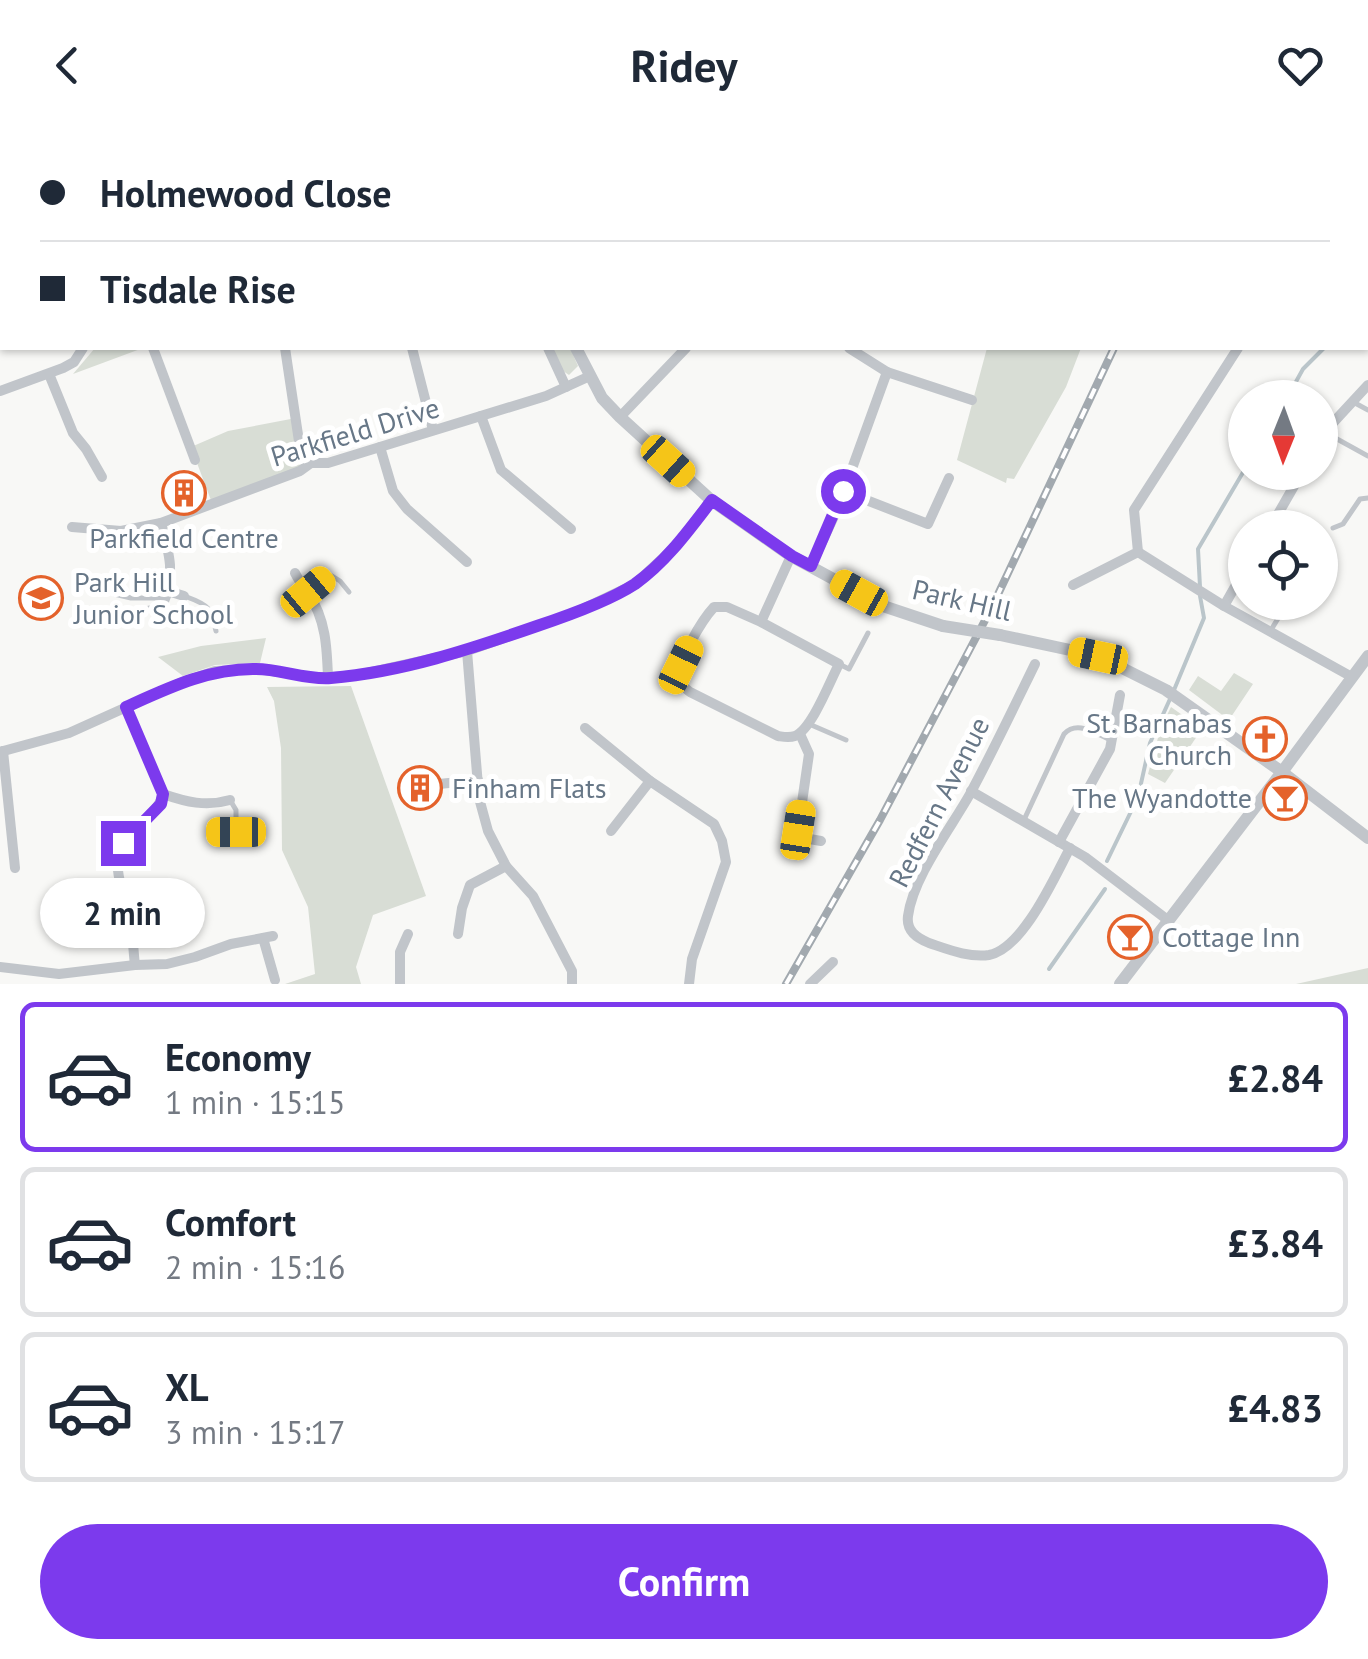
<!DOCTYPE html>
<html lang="en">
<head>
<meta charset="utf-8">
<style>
	:root { --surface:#fff; --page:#f2f2f3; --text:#1f2937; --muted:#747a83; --line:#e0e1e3; --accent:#7c3aed }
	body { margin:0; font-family:"PT Sans",sans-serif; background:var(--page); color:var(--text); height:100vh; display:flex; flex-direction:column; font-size:38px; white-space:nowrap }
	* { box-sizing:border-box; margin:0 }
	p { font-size:32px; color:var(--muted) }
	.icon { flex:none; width:55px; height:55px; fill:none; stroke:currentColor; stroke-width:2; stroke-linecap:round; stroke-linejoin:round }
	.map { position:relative; height:854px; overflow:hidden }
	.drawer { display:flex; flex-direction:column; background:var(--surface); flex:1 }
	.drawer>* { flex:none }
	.guide { position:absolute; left:0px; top:0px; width:1370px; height:220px; box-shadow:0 2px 8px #0004; display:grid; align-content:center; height:220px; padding:0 40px; background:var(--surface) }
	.needle { width:65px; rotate:181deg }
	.controls { position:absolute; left:1228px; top:250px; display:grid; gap:20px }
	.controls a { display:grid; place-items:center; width:110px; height:110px; border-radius:50%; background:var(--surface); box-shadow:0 2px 8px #0004; font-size:50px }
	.end { position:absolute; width:45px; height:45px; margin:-22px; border:12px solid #7c3aed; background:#fff; box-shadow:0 0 0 5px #fff }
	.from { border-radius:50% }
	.bubble { position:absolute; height:70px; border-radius:35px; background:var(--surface); box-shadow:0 2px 8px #0004; font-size:32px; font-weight:700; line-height:70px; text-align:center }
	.car { position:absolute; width:30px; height:60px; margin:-30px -15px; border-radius:12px; box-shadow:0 0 8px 2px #0007; background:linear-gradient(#f5c518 24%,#345 0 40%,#f5c518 0 76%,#345 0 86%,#f5c518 0) }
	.guide b { display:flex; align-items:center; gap:35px; height:95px; font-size:38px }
	.guide b+b { border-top:2px solid var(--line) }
	.guide i { width:25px; height:25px; background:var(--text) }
	ul { padding:18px 0 0; list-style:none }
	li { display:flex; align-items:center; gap:30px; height:150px; margin:0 20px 15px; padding:0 20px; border:5px solid var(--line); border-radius:15px }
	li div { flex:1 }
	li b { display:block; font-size:38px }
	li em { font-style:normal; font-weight:700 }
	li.current { border-color:var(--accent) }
	li>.icon { width:90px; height:90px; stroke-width:1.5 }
	.button { display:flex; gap:20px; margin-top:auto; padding:20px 40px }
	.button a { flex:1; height:115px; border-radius:60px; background:var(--accent); color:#fff; font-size:40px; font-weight:700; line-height:115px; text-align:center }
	header { display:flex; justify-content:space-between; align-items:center; height:130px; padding:0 40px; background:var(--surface); font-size:45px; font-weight:700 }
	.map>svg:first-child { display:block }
	.green { fill:#d8ddd5 }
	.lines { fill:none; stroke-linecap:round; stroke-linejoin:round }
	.stream { stroke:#bac5ca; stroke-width:4 }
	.service { stroke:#c1c5ca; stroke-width:5 }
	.minor { stroke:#c1c5ca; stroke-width:10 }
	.tertiary { stroke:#c1c5ca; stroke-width:12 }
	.rail-casing { stroke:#a2a9af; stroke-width:8 }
	.rail { stroke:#fff; stroke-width:4; stroke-dasharray:11; stroke-linecap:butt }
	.tertiary-bridge { stroke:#c1c5ca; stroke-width:12 }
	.route { stroke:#7c3aed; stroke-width:12 }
	.labels { text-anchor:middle; stroke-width:10; stroke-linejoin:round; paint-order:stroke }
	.street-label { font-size:28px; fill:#677787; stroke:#fff }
	.poi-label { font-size:28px; fill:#677787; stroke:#fff; text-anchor:start }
</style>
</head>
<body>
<header><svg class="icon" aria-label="back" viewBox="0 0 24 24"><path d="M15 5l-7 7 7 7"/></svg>Ridey<svg class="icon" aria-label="heart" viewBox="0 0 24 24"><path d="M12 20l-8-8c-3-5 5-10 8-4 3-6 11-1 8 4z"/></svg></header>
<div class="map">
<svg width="1368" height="854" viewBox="0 0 1368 854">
	<rect width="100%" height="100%" fill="#f8f8f6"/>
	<g class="green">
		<path d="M708,0H1182L1180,2H710Z"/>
		<path d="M95,218H143L73,244Z"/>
		<path d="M553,218H570L578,236L569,245L563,241Z"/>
		<path d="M987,218H1081L1066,257L1014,349L1007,348L1006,353L957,330Z"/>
		<path d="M296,288L300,318L311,333L212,373L191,317L228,301Z"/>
		<path d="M266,508L260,533L215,535L183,546L158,527L201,516Z"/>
		<path d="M1234,543L1253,554L1229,590L1189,560L1198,546L1221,561Z"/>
		<path d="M351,556L426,766L373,785L356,837L361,854H285L315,844L308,777L282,720L281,618L274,571L267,557Z"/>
		<path d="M1171,577L1202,599L1165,653L1148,644L1161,597Z"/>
		<path d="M1368,838V854H1296Z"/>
	</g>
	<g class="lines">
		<g class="stream">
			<path d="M1287,268L1303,239L1324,218"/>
			<path d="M1200,457L1198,419L1245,339"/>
			<path d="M1174,560L1204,488L1200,466"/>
			<path d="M1107,731L1138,667L1150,613L1170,569"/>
			<path d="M1049,839L1105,759"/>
		</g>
		<g class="service">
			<path d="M1355,273L1368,280"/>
			<path d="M1328,304L1368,326"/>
			<path d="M1333,398L1343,394L1360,369L1368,368"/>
			<path d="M308,461L325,448L332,446L340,451L349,462"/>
			<path d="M114,464L131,468H163"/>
			<path d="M187,467C209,475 211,478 216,501"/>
			<path d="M123,492L146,479L161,475"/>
			<path d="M1271,500L1288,472"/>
			<path d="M841,535L849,539L868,503"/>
			<path d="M809,594L846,610"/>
			<path d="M1023,692L1064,604C1077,590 1094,603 1109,609"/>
			<path d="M213,702H236V680L230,670"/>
		</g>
		<g class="minor">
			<path d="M251,0L252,2"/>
			<path d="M447,0L448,2"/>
			<path d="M124,2L144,0"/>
			<path d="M0,21L2,20"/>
			<path d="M153,218L195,330"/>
			<path d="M285,218L300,318L311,333"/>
			<path d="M412,218L433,300"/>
			<path d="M548,218L566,257"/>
			<path d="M849,218L887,242L972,270"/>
			<path d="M49,244L73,303L86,319L102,347"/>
			<path d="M0,261L63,238L74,232L83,218"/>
			<path d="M481,286L501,340L571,399"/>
			<path d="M620,287L686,218"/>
			<path d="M1320,312L1330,296L1368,255"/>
			<path d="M380,317L393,361L407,379L467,432"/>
			<path d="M843,361L928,394L949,348"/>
			<path d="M161,393C169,422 176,445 163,474"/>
			<path d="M72,397L121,401L161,393L300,341L311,333H328L546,266L590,246"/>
			<path d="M1270,398L1302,342"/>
			<path d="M1138,422L1224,476L1352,547"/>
			<path d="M811,436L837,380L887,242"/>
			<path d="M295,443C299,451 303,456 308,463C326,489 327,518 328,548"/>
			<path d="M1073,455L1138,422L1134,380L1238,218"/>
			<path d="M168,461L184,466"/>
			<path d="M1224,476L1245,439"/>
			<path d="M761,492L727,477H714C702,490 677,531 680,548C681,556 684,557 690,562L778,606C785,607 789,608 795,606C812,599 830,551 839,534L761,492L791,426"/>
			<path d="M467,521L479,668L488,701L506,736L533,766L572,841V854"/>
			<path d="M1035,534C1014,577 993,621 970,664C951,698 913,747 908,786C906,801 917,808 929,813C947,819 969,828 989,825C1023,819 1055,746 1070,718"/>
			<path d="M126,577L163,664C158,685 134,694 124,712C109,737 125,763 130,788C133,803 133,819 135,835"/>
			<path d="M585,598L650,651L714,694L722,711L726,732L692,829L689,854"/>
			<path d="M800,604L809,624L798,700L804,708L821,711"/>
			<path d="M3,621L15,738"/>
			<path d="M0,622L69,603L180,553L215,541L259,539L318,548L358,545L467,521L572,484L635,454L677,415L711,370"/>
			<path d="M439,654L478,650"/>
			<path d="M971,661L1085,727L1169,791"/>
			<path d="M163,664C186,672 206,677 230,670"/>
			<path d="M611,701L650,651"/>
			<path d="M1059,712L1110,619L1120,565"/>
			<path d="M458,804L462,778L470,755L506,736"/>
			<path d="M263,808L275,850"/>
			<path d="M0,837L59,844L135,835L167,834L195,827L231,814L273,806"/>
			<path d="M400,854V822L408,804"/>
			<path d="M810,854L833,832"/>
		</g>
		<g class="tertiary">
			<path d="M480,0L481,2"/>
			<path d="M576,218L602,268L620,287L711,370L791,426L883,476L943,496"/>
			<path d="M1000,505L1098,526L1166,560L1282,642L1368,708"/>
			<path d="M1120,854L1282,642L1368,526"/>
		</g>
		<g class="rail-casing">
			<g id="rail">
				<path d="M1207,2L1208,0"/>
				<path d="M786,854L880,690L992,477L1114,218"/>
			</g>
		</g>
		<use href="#rail" class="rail"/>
		<path class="tertiary-bridge" d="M943,496L1000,505"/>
	</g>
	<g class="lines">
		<path class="route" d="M123,713L161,674L163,664L126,577C168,558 209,538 256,539C281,539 305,550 331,548C402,542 471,519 537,496C567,486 609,471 635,454C666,432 689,400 712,370L792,426L811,436L843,361"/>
	</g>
	<defs>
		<g id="building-ring" transform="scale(2.25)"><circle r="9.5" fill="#fff" stroke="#e4622b" stroke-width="1.5"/><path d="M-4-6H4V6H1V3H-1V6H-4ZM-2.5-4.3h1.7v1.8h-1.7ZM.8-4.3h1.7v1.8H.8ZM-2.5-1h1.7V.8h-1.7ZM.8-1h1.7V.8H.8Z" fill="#e4622b"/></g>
		<g id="school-ring" transform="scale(2.25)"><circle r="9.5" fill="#fff" stroke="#e4622b" stroke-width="1.5"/><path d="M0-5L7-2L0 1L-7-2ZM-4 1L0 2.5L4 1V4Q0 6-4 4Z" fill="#e4622b"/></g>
		<g id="church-ring" transform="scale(2.25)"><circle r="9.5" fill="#fff" stroke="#e4622b" stroke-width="1.5"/><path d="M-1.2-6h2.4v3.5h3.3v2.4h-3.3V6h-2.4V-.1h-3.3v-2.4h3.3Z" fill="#e4622b"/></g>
		<g id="bar-ring" transform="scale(2.25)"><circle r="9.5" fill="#fff" stroke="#e4622b" stroke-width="1.5"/><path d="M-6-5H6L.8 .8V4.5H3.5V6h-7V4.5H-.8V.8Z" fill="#e4622b"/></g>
	</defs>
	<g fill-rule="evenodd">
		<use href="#building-ring" x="184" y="363"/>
		<use href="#school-ring" x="41" y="468"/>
		<use href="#church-ring" x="1265" y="609"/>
		<use href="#building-ring" x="420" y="658"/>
		<use href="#bar-ring" x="1285" y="668"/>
		<use href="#bar-ring" x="1130" y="807"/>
	</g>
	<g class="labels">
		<g class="street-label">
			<text transform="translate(355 302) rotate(-17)" y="10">Parkfield Drive</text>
			<text transform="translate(962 470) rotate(13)" y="10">Park Hill</text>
			<text transform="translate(939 672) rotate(-63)" y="10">Redfern Avenue</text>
		</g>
		<g class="poi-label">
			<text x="184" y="418" text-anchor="middle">Parkfield Centre</text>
			<text x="74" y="462">Park Hill<tspan x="74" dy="32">Junior School</tspan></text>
			<text x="1232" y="603" text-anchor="end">St. Barnabas<tspan x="1232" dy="32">Church</tspan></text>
			<text x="452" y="668">Finham Flats</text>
			<text x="1252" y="678" text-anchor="end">The Wyandotte</text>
			<text x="1162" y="817">Cottage Inn</text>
		</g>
	</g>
</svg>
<div class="controls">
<a><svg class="needle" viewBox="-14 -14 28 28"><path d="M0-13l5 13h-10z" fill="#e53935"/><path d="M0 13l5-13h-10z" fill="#747a83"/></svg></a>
<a><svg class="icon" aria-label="locate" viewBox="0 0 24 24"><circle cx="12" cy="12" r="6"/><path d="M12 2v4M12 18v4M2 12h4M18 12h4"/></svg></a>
</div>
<i class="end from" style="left:843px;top:361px"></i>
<i class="end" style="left:123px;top:713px"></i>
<div class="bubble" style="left:40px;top:748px;width:165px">2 min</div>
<i class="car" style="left:668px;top:331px;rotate:132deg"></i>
<i class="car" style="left:308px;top:462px;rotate:50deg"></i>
<i class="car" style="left:859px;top:463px;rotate:299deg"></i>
<i class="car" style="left:1098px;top:526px;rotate:282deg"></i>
<i class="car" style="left:681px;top:535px;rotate:26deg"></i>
<i class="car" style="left:798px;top:700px;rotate:9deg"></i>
<i class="car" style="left:236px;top:702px;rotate:270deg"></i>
<div class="guide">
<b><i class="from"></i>Holmewood Close</b>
<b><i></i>Tisdale Rise</b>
</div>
</div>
<section class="drawer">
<ul>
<li class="current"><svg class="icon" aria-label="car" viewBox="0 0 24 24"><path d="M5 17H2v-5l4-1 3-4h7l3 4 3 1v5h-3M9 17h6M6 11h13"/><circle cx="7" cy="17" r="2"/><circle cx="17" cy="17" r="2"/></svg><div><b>Economy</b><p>1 min · 15:15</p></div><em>£2.84</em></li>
<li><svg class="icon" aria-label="car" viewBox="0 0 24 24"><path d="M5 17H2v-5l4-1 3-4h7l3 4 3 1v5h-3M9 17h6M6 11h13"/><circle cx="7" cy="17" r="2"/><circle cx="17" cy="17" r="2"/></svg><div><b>Comfort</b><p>2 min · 15:16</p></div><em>£3.84</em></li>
<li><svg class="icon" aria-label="car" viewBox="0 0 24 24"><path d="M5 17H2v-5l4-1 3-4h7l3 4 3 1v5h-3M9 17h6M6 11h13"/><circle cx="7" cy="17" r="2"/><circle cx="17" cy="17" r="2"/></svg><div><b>XL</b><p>3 min · 15:17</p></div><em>£4.83</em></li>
</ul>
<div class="button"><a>Confirm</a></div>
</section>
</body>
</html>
